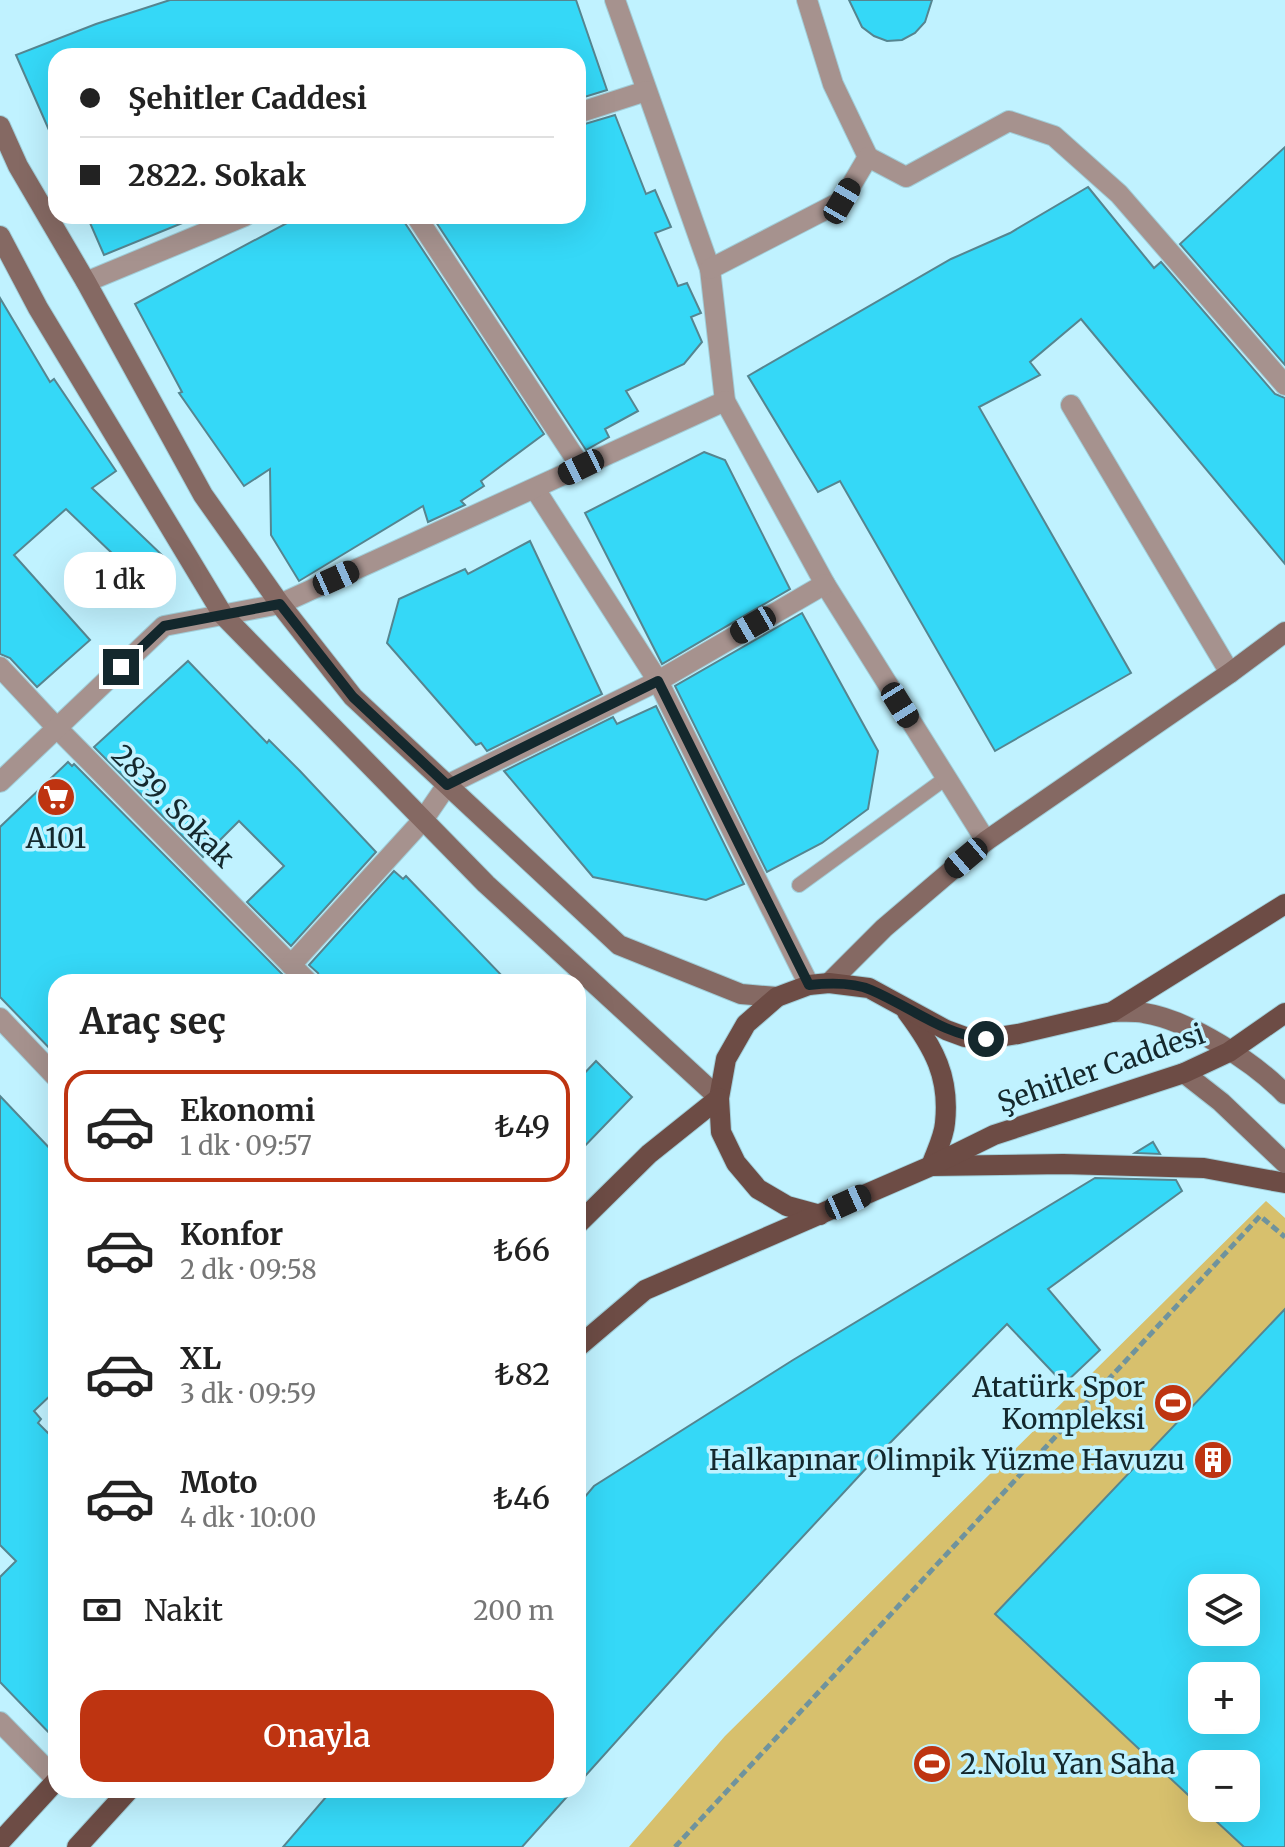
<!DOCTYPE html>
<html lang="tr">
<head>
<meta charset="utf-8">
<style>
	:root { --surface:#fff; --page:#f2f2f2; --text:#222; --muted:#767676; --line:#e0e0e0; --accent:#be3411 }
	body { margin:0; font-family:Merriweather,serif; background:var(--page); color:var(--text); height:100vh; display:flex; flex-direction:column; font-size:30px; white-space:nowrap }
	* { box-sizing:border-box; margin:0 }
	p { font-size:26px; color:var(--muted) }
	.icon { flex:none; width:44px; height:44px; fill:none; stroke:currentColor; stroke-width:2; stroke-linecap:round; stroke-linejoin:round }
	.map { position:relative; flex:1; overflow:hidden }
	.details { position:absolute; left:48px; top:974px; width:538px; height:824px; display:flex; flex-direction:column; background:var(--surface); border-radius:24px; box-shadow:0 8px 32px #0002 }
	.details>* { flex:none }
	.guide { position:absolute; left:48px; top:48px; width:538px; height:176px; border-radius:24px; box-shadow:0 8px 32px #0002; display:grid; align-content:center; height:176px; padding:0 32px; background:var(--surface) }
	.tools { position:absolute; left:1188px; top:1574px; display:grid; gap:16px }
	.tools a { display:grid; place-items:center; width:72px; height:72px; border-radius:16px; background:var(--surface); box-shadow:0 8px 32px #0002; font-size:40px }
	.end { position:absolute; width:36px; height:36px; margin:-18px; border:10px solid #14282d; background:#fff; box-shadow:0 0 0 4px #fff }
	.from { border-radius:50% }
	.bubble { position:absolute; height:56px; border-radius:24px; background:var(--surface); box-shadow:0 8px 32px #0002; font-size:26px; font-weight:600; line-height:56px; text-align:center }
	.car { position:absolute; width:24px; height:48px; margin:-24px -12px; border-radius:10px; box-shadow:0 0 6px 2px #0007; background:linear-gradient(#222 24%,#8ab4d8 0 40%,#222 0 76%,#8ab4d8 0 86%,#222 0) }
	.guide b { display:flex; align-items:center; gap:28px; height:76px; font-size:30px }
	.guide b+b { border-top:2px solid var(--line) }
	.guide i { width:20px; height:20px; background:var(--text) }
	ul { padding:0; list-style:none }
	li { display:flex; align-items:center; gap:24px; height:112px; margin:0 16px 12px; padding:0 16px; border:4px solid transparent; border-radius:24px }
	li div { flex:1 }
	li b { display:block; font-size:30px }
	li em { font-style:normal; font-weight:600 }
	li.selected { border-color:var(--accent) }
	li>.icon { width:72px; height:72px; stroke-width:1.5 }
	h2 { padding:0 32px; font-size:36px; line-height:96px }
	.pay { display:flex; align-items:center; gap:20px; height:88px; padding:0 32px; font-size:30px }
	.pay p { margin-inline-start:auto }
	.primary-button { display:flex; gap:16px; margin-top:auto; padding:16px 32px }
	.primary-button a { flex:1; height:92px; border-radius:24px; background:var(--accent); color:#fff; font-size:32px; font-weight:600; line-height:92px; text-align:center }
	.map>svg:first-child { display:block }
	.green { fill:#d7c06d; fill-rule:evenodd }
	.building { fill:#35d8f7; stroke:#558590; stroke-width:2; fill-rule:evenodd }
	.lines { fill:none; stroke-linecap:round; stroke-linejoin:round }
	.service-casing { stroke:#a1ced9; stroke-width:16 }
	.minor-casing { stroke:#a1ced9; stroke-width:22 }
	.secondary-casing { stroke:#a1ced9; stroke-width:22 }
	.primary-casing { stroke:#a1ced9; stroke-width:22 }
	.path { stroke:#6f939d; stroke-width:5; stroke-dasharray:8 4; stroke-linecap:butt }
	.service { stroke:#a6928e; stroke-width:14 }
	.minor { stroke:#a6928e; stroke-width:20 }
	.secondary { stroke:#856963; stroke-width:20 }
	.primary { stroke:#6d4c45; stroke-width:20 }
	.route { stroke:#14282d; stroke-width:10 }
	.labels { text-anchor:middle; stroke-width:7; stroke-linejoin:round; paint-order:stroke }
	.street-label { font-size:28px; fill:#14282d; stroke:#c0f2ff }
	.poi-label { font-size:28px; fill:#14282d; stroke:#c0f2ff; text-anchor:end }
</style>
</head>
<body>
<div class="map">
<svg width="1285" height="1847" viewBox="0 0 1285 1847">
	<rect width="100%" height="100%" fill="#c0f2ff"/>
	<path class="green" d="M1266,1201L1285,1218V1847H629L725,1736ZM1202,1588H1246V1632H1202ZM1202,1676H1246V1720H1202ZM1202,1764H1246V1808H1202Z"/>
	<g class="building">
		<path d="M170,0H576L607,90L578,99V56H56V146L16,55L96,24Z"/>
		<path d="M849,0H932L925,22L915,33L902,40L887,41L874,36L862,27Z"/>
		<path d="M615,115L646,194L655,190L671,227L655,233L678,286L687,283L701,313L691,317L702,342L684,364L626,391L638,411L605,429L609,437L586,450L432,216H578V126Z"/>
		<path d="M1285,147V365L1180,244Z"/>
		<path d="M1088,187L1154,268L1161,262L1275,394L1285,398V564L1081,319L1030,362L1040,375L979,407L1131,673L995,751L840,481L818,492L748,376L951,259L1010,233Z"/>
		<path d="M87,216H197V217L104,255Z"/>
		<path d="M300,216H403L405,223L544,434L481,481L484,486L461,501L465,505L428,522L423,506L299,581L271,535L270,469L244,486L179,393L182,392L135,304Z"/>
		<path d="M0,298L50,382L54,379L116,471L92,488L164,557L141,581L66,509L14,555L90,640L37,687L10,658L0,654Z"/>
		<path d="M704,452L725,460L790,589L662,664L585,513Z"/>
		<path d="M530,541L602,694L487,751L481,743L476,745L387,643L399,599L465,569L468,574Z"/>
		<path d="M802,613L878,751L868,809L822,843L767,872L675,686Z"/>
		<path d="M188,661L267,743L269,740L300,771L376,852L291,946L247,902L284,866L239,821L203,857L94,747Z"/>
		<path d="M656,706L744,884L706,900L593,877L504,771L613,717L617,724Z"/>
		<path d="M68,762L72,766L74,764L290,982H56V1055L0,997V827Z"/>
		<path d="M394,871L403,879L406,876L508,982H321L318,973L309,965Z"/>
		<path d="M596,1061L632,1097L578,1153V1080Z"/>
		<path d="M0,1096L56,1155V1390L34,1411L41,1419L38,1423L56,1441V1740L0,1682V1577L16,1561L0,1545Z"/>
		<path d="M1153,1142L1160,1154L1135,1153Z"/>
		<path d="M1095,1178L1176,1180L1182,1191L1048,1289L1100,1350L1064,1384L1007,1324L885,1448L718,1628L578,1784V1505L594,1486L793,1360Z"/>
		<path d="M1285,1309V1847H1244L1202,1808H1246V1764H1202V1808L995,1614ZM1202,1588H1246V1632H1202ZM1202,1676H1246V1720H1202Z"/>
		<path d="M332,1790H573L522,1847H283Z"/>
	</g>
	<g class="lines">
		<g class="service-casing">
			<path id="service" d="M799,885L946,778"/>
		</g>
		<g class="minor-casing">
			<g id="minor">
				<path d="M615,0L710,269L725,401L825,584L986,841"/>
				<path d="M807,0L833,84L868,157"/>
				<path d="M578,113L646,91"/>
				<path d="M416,216L581,467"/>
				<path d="M710,269L842,201L868,157L906,177L1009,121L1054,136L1119,194L1285,385"/>
				<path d="M86,282L245,216"/>
				<path d="M1071,405L1230,673"/>
				<path d="M535,489L658,681L809,985"/>
				<path d="M0,667L57,728L308,982"/>
				<path d="M0,782L164,626L280,604L725,401"/>
				<path d="M291,965L423,820L447,785L658,681L825,584"/>
				<path d="M0,1018L56,1077"/>
				<path d="M0,1722L56,1779"/>
			</g>
		</g>
		<g class="secondary-casing">
			<g id="secondary">
				<path d="M0,126L18,166L86,282L203,495L280,604L353,697L619,945L741,994L777,997"/>
				<path d="M0,236L38,308L223,615L486,884L719,1098"/>
				<path d="M829,983L884,928L986,841L1230,673L1285,632"/>
				<path d="M1112,1012C1123,1012 1134,1011 1144,1013C1189,1020 1254,1062 1285,1094"/>
				<path d="M1184,1073L1221,1102L1285,1163"/>
			</g>
		</g>
		<g class="primary-casing">
			<g id="primary">
				<path d="M907,1012C934,1048 950,1077 945,1123C944,1137 936,1152 931,1166L1063,1164L1204,1168L1285,1183"/>
				<path d="M820,1215L787,1206L758,1189L736,1163L721,1132L719,1098L726,1059L746,1024L777,997L809,985L829,983L869,988L946,1030L965,1037L986,1039L1018,1034L1112,1012L1285,904"/>
				<path d="M578,1224L649,1154L719,1098"/>
				<path d="M578,1347L645,1290L931,1166L994,1135L1184,1073L1229,1052L1285,1013"/>
				<path d="M0,1842L56,1781"/>
				<path d="M77,1847L129,1790"/>
			</g>
		</g>
		<path class="path" d="M675,1847L1260,1216L1285,1237"/>
		<use href="#service" class="service"/>
		<use href="#minor" class="minor"/>
		<use href="#secondary" class="secondary"/>
		<use href="#primary" class="primary"/>
	</g>
	<g class="lines">
		<path class="route" d="M121,667L164,626L280,604L353,697L447,785L658,681L809,985C828,983 853,982 871,990C911,1007 942,1034 986,1039"/>
	</g>
	<defs>
		<g id="supermarket-disc" transform="scale(2)"><circle r="9.5" fill="#be3411" stroke="#c0f2ff"/><path d="M-6-5.5h2.5l.6 2H6L4.5 2H-2.5L-4.4-4H-6ZM-1.5 3.2a1.3 1.3 0 1 0 .1 0ZM3 3.2a1.3 1.3 0 1 0 .1 0Z" fill="#fff"/></g>
		<g id="stadium-disc" transform="scale(2)"><circle r="9.5" fill="#be3411" stroke="#c0f2ff"/><path d="M0-5a6.5 5 0 1 0 0 10a6.5 5 0 1 0 0-10ZM-3.5-1.8h7v3.6h-7Z" fill="#fff"/></g>
		<g id="building-disc" transform="scale(2)"><circle r="9.5" fill="#be3411" stroke="#c0f2ff"/><path d="M-4-6H4V6H1V3H-1V6H-4ZM-2.5-4.3h1.7v1.8h-1.7ZM.8-4.3h1.7v1.8H.8ZM-2.5-1h1.7V.8h-1.7ZM.8-1h1.7V.8H.8Z" fill="#fff"/></g>
	</defs>
	<g fill-rule="evenodd">
		<use href="#supermarket-disc" x="56" y="797"/>
		<use href="#stadium-disc" x="1173" y="1403"/>
		<use href="#building-disc" x="1213" y="1460"/>
		<use href="#stadium-disc" x="932" y="1764"/>
	</g>
	<g class="labels">
		<g class="street-label">
			<text transform="translate(173 806) rotate(45)" y="10">2839. Sokak</text>
			<text transform="translate(1101 1068) rotate(-19)" y="10">Şehitler Caddesi</text>
		</g>
		<g class="poi-label">
			<text x="56" y="848" text-anchor="middle">A101</text>
			<text x="1145" y="1397">Atatürk Spor<tspan x="1145" dy="32">Kompleksi</tspan></text>
			<text x="1185" y="1470">Halkapınar Olimpik Yüzme Havuzu</text>
			<text x="960" y="1774" text-anchor="start">2.Nolu Yan Saha</text>
		</g>
	</g>
</svg>
<div class="tools">
<a><svg class="icon" aria-label="layers" viewBox="0 0 24 24"><path d="M12 4l9 5-9 5-9-5zM3 14l9 5 9-5"/></svg></a>
<a>+</a>
<a>−</a>
</div>
<i class="end from" style="left:986px;top:1039px"></i>
<i class="end" style="left:121px;top:667px"></i>
<div class="bubble" style="left:64px;top:552px;width:112px">1 dk</div>
<i class="car" style="left:842px;top:201px;rotate:30deg"></i>
<i class="car" style="left:581px;top:467px;rotate:244deg"></i>
<i class="car" style="left:336px;top:578px;rotate:66deg"></i>
<i class="car" style="left:753px;top:625px;rotate:240deg"></i>
<i class="car" style="left:900px;top:705px;rotate:148deg"></i>
<i class="car" style="left:966px;top:858px;rotate:230deg"></i>
<i class="car" style="left:848px;top:1202px;rotate:66deg"></i>
<div class="guide">
<b><i class="from"></i>Şehitler Caddesi</b>
<b><i></i>2822. Sokak</b>
</div>
<section class="details">
<h2>Araç seç</h2>
<ul>
<li class="selected"><svg class="icon" aria-label="car" viewBox="0 0 24 24"><path d="M5 17H2v-5l4-1 3-4h7l3 4 3 1v5h-3M9 17h6M6 11h13"/><circle cx="7" cy="17" r="2"/><circle cx="17" cy="17" r="2"/></svg><div><b>Ekonomi</b><p>1 dk · 09:57</p></div><em>₺49</em></li>
<li><svg class="icon" aria-label="car" viewBox="0 0 24 24"><path d="M5 17H2v-5l4-1 3-4h7l3 4 3 1v5h-3M9 17h6M6 11h13"/><circle cx="7" cy="17" r="2"/><circle cx="17" cy="17" r="2"/></svg><div><b>Konfor</b><p>2 dk · 09:58</p></div><em>₺66</em></li>
<li><svg class="icon" aria-label="car" viewBox="0 0 24 24"><path d="M5 17H2v-5l4-1 3-4h7l3 4 3 1v5h-3M9 17h6M6 11h13"/><circle cx="7" cy="17" r="2"/><circle cx="17" cy="17" r="2"/></svg><div><b>XL</b><p>3 dk · 09:59</p></div><em>₺82</em></li>
<li><svg class="icon" aria-label="car" viewBox="0 0 24 24"><path d="M5 17H2v-5l4-1 3-4h7l3 4 3 1v5h-3M9 17h6M6 11h13"/><circle cx="7" cy="17" r="2"/><circle cx="17" cy="17" r="2"/></svg><div><b>Moto</b><p>4 dk · 10:00</p></div><em>₺46</em></li>
</ul>
<div class="pay"><svg class="icon" aria-label="cash" viewBox="0 0 24 24"><path d="M3 7h18v10H3z"/><circle cx="12" cy="12" r="2"/></svg>Nakit<p>200 m</p></div>
<div class="primary-button"><a>Onayla</a></div>
</section>
</div>
</body>
</html>
